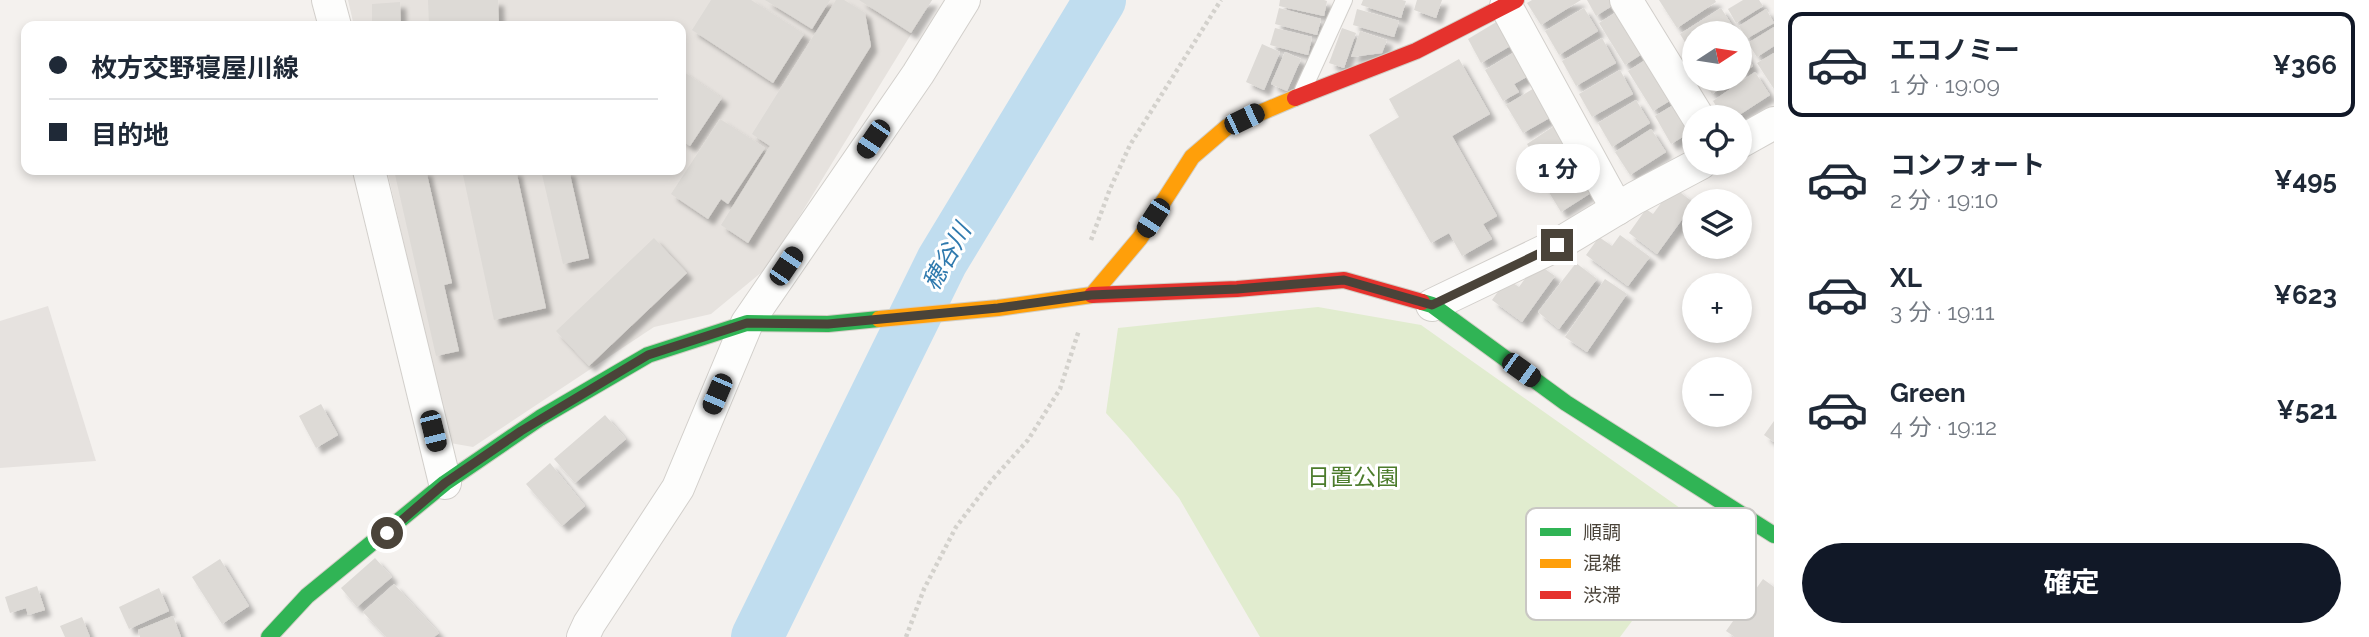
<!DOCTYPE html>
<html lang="ja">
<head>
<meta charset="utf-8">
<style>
	:root { --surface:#fff; --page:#f6f6f7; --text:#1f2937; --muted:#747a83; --line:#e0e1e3; --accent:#111827 }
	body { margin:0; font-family:Raleway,"Noto Sans JP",sans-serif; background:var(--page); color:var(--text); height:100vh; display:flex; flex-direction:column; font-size:26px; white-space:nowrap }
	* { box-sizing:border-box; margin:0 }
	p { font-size:23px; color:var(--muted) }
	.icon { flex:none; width:38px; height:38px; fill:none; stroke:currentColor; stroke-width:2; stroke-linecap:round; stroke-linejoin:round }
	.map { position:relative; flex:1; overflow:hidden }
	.details { display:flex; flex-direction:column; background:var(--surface); width:595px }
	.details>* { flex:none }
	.banner { position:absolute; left:21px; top:21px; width:665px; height:154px; border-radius:14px; box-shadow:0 4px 10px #0003; display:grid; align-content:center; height:154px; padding:0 28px; background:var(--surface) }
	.needle { width:46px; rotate:78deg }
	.fabs { position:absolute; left:1682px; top:21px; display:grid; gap:14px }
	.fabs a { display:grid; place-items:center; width:70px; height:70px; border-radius:50%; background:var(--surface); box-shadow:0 4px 10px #0003; font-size:35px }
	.end { position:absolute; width:32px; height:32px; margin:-16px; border:9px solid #4a4339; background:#fff; box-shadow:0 0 0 4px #fff }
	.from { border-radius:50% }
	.bubble { position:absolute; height:49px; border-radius:24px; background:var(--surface); box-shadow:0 4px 10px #0003; font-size:23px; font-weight:700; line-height:49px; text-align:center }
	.car { position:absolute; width:21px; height:42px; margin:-21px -10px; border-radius:9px; box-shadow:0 0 5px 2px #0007; background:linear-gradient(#222 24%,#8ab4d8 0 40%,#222 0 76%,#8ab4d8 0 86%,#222 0) }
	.banner b { display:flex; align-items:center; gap:24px; height:66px; font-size:26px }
	.banner b+b { border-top:2px solid var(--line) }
	.banner i { width:18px; height:18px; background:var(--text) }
	ul { padding:12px 0 0; list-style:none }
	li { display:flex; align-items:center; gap:21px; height:105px; margin:0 14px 10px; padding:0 14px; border:4px solid transparent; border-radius:14px }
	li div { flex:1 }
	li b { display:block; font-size:26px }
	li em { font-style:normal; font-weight:700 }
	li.on { border-color:var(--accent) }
	li>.icon { width:63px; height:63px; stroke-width:1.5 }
	.action { display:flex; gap:14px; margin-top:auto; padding:14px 28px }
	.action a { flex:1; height:80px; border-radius:42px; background:var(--accent); color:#fff; font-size:28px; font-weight:700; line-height:80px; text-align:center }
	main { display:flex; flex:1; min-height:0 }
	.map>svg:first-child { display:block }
	.industrial { fill:#e6e2de }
	.green { fill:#e1eccf }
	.parking { fill:#e6e2df }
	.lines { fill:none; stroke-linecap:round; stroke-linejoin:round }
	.river { stroke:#c0ddef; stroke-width:52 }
	.building { fill:#dddad6; filter:url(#shadow) }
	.lane-casing { stroke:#d2cfcb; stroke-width:18 }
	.street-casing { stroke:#d2cfcb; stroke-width:34 }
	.fast-casing { stroke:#d2cec5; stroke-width:18 }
	.slow-casing { stroke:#d2cec5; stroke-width:18 }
	.jam-casing { stroke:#d2cec5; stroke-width:18 }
	.path { stroke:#d3d1cc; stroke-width:4.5; stroke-dasharray:3.5 3.5; stroke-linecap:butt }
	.lane { stroke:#fdfdfc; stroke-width:16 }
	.street { stroke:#fdfdfc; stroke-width:32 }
	.fast { stroke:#30b455; stroke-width:16 }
	.slow { stroke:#ff9f0a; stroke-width:16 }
	.jam { stroke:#e5322d; stroke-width:16 }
	.route { stroke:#4a4339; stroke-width:9 }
	.labels { text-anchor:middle; stroke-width:6; stroke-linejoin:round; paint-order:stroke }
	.park-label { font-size:23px; fill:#4c7c2c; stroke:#fff }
	.water-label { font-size:24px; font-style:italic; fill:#307aae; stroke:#fff }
	.key { fill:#fff; stroke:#c9c7c4; stroke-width:2 }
	.key-label { font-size:19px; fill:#4a4339 }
</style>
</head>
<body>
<main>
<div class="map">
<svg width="1774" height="637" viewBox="0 0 1774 637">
	<defs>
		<filter id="shadow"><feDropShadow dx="6" dy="6" stdDeviation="2" flood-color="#0004"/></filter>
	</defs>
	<rect width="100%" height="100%" fill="#f4f1ee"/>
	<path class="industrial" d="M348,0H932L769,266L711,314L654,327L473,447L450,443L387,170H681V26H354Z"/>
	<path class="green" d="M1318,307L1421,325L1704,525L1620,637H1260L1179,498L1128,437L1106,413L1118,328Z"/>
	<path class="parking" d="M48,306L96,461L0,468V321Z"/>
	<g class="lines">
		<path class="river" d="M757,637L942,261L1100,0"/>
	</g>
	<g class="building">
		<path d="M428,0H498L499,26H429Z"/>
		<path d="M711,0H751L804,34L773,83L692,30Z"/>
		<path d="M765,0H830L812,29Z"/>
		<path d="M836,0H844L865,13L871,46L748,243L721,225L770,146L752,134Z"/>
		<path d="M859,0H932L911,33Z"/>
		<path d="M1280,0H1324L1327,1L1324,16L1279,6Z"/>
		<path d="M1363,0H1402L1406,1L1401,18L1361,5Z"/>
		<path d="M1417,0H1442L1436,18L1414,10Z"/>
		<path d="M1532,0H1581L1541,25L1527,3Z"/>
		<path d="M1587,0H1621L1596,16Z"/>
		<path d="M1659,0H1715L1716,2L1677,28Z"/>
		<path d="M1743,0H1759L1763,6L1736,23L1728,9Z"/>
		<path d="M400,2L401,26H372V4Z"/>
		<path d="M1279,8L1321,19L1317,35L1275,24Z"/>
		<path d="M1584,8L1598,31L1559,55L1545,31Z"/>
		<path d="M1623,8L1648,50L1625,65L1599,23Z"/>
		<path d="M1721,8L1737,33H1694V57L1680,34Z"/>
		<path d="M1357,9L1399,21L1394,37L1353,25Z"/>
		<path d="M1766,9L1774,23L1746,39L1739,26Z"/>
		<path d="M1498,21L1512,45L1481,63L1468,39Z"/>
		<path d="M1774,27V46L1757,57L1748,43Z"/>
		<path d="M1275,28L1312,37L1308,55L1270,45Z"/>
		<path d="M1342,28L1356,33L1344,68L1329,63Z"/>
		<path d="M1360,31L1387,40L1382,53L1351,57Z"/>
		<path d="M1602,38L1616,63L1576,86L1562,61Z"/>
		<path d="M1262,44L1280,52L1264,90L1246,82Z"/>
		<path d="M1740,47L1753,66L1740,75Z"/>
		<path d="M1518,50L1532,74L1514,84L1519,92L1503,101L1485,70Z"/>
		<path d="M1285,52L1301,59L1287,91L1271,84Z"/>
		<path d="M1774,53V89L1757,63Z"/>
		<path d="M1652,56L1676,97L1653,111L1628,71Z"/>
		<path d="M1459,59L1490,114L1452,136L1497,216L1483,224L1492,239L1462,256L1449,233L1431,243L1369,135L1399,117L1389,99Z"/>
		<path d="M681,70L722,98L690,146L681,140Z"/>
		<path d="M1620,70L1633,94L1592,117L1579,94Z"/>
		<path d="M1755,72L1770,95L1736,117H1723L1713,101Z"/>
		<path d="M1702,79H1734L1712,94Z"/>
		<path d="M1536,87L1553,116L1523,133L1506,105Z"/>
		<path d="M1636,100L1650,123L1612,147L1598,123Z"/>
		<path d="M1680,101L1694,130L1671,144L1655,116Z"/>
		<path d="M720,119L765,148L728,204L721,199L708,219L671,194Z"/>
		<path d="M1557,124L1577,156L1546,175L1527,144Z"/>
		<path d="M1651,129L1666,152L1630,175L1615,152Z"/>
		<path d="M1578,164L1594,191L1561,212L1544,184Z"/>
		<path d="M394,170H426L452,283L444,285L459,351L436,356Z"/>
		<path d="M462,170H516L546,308L494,320Z"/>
		<path d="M541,170H569L589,258L563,264Z"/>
		<path d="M1673,187L1694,203L1657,254L1629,233L1646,209L1653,214Z"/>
		<path d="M1620,235L1650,257L1628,286L1586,255L1599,237L1612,246Z"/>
		<path d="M654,238L687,273L589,366L556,331Z"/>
		<path d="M1536,263L1555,276L1522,322L1492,300L1507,279L1519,287Z"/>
		<path d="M1576,263L1597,279L1559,329L1538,312Z"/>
		<path d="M1605,279L1627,294L1587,352L1565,337Z"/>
		<path d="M321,404L338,435L316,448L299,416Z"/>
		<path d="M605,415L626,439L575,483L554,459Z"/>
		<path d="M1774,421V442L1764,435Z"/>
		<path d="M550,463L585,506L562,526L526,484Z"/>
		<path d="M375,558L392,577L357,607L341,588Z"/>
		<path d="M220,559L249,606L222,624L192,577Z"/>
		<path d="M1763,579L1774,587V637H1735L1726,631Z"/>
		<path d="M394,584L439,633L434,637H386L363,612Z"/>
		<path d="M37,586L45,610L28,615L26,608L10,613L5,597Z"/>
		<path d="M159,588L169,611L129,629L119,607Z"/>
		<path d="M173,616L181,637H140L138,630Z"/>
		<path d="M82,617L90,637H65L60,626Z"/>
	</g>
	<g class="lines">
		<g class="lane-casing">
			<path id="lane" d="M1303,90L1344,0"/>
		</g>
		<g class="street-casing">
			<g id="street">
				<path d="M328,0L335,26"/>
				<path d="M1626,0L1698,117"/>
				<path d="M1506,6L1617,209"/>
				<path d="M1740,142L1774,123"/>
				<path d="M369,170L445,483"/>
				<path d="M1432,305L1557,245L1635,198L1701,163"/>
				<path d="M583,637L589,624L678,488L747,323L918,74L964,0"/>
			</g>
		</g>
		<g class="fast-casing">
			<g id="fast">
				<path d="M1422,302L1432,305L1566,403L1774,535"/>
				<path d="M269,637L307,596L445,483L540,418L648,355L747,323L828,324L879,319"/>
			</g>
		</g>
		<g class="slow-casing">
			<path id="slow" d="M879,319L998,308L1092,295L1140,238L1192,157L1227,127L1295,98"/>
		</g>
		<g class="jam-casing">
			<g id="jam">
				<path d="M1295,98L1416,51L1516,0"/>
				<path d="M1092,295L1237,289L1344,280L1422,302"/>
			</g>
		</g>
		<g class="path">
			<path d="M1091,240L1110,189L1130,145L1221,0"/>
			<path d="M906,637L924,589L956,527L991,481L1028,440L1060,389L1079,330"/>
		</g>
		<use href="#lane" class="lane"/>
		<use href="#street" class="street"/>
		<use href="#fast" class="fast"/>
		<use href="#slow" class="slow"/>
		<use href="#jam" class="jam"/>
	</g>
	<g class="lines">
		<path class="route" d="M387,533L445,483L521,431L648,355L747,323L828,324L998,308L1091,295L1237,289L1344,280L1432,305L1557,245"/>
	</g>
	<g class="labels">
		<g class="park-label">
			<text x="1353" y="485">日置公園</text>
		</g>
		<g class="water-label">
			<text transform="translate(947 257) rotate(-61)" y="8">穂谷川</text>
		</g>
	</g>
	<rect x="1526" y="508" width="230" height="112" rx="10" class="key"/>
	<rect x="1540" y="528" width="31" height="8" fill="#30b455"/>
	<rect x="1540" y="559" width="31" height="9" fill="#ff9f0a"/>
	<rect x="1540" y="591" width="31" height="8" fill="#e5322d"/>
	<g class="key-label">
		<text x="1583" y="539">順調</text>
		<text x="1583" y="570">混雑</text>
		<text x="1583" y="602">渋滞</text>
	</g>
</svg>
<div class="fabs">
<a><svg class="needle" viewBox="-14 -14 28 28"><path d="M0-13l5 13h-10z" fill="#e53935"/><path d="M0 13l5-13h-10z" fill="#747a83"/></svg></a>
<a><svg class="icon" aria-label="locate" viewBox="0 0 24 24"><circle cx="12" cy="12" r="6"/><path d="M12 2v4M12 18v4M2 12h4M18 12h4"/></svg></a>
<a><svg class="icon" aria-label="layers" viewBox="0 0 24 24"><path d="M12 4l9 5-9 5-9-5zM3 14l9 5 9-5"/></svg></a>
<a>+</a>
<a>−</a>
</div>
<i class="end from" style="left:387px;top:533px"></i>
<i class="end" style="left:1557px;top:245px"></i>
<div class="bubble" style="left:1516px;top:144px;width:84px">1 分</div>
<i class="car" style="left:1244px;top:119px;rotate:64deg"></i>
<i class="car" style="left:873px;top:139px;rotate:214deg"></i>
<i class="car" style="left:1153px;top:218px;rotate:213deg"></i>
<i class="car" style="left:786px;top:266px;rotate:34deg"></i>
<i class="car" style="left:1521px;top:370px;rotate:126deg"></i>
<i class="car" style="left:717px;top:394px;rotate:203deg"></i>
<i class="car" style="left:433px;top:431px;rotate:166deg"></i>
<div class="banner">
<b><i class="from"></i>枚方交野寝屋川線</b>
<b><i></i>目的地</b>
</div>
</div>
<section class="details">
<ul>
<li class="on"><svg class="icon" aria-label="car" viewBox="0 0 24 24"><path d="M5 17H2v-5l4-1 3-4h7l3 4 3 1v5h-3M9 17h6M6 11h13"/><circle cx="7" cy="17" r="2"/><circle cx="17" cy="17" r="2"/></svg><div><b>エコノミー</b><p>1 分 · 19:09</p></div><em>¥366</em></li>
<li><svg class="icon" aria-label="car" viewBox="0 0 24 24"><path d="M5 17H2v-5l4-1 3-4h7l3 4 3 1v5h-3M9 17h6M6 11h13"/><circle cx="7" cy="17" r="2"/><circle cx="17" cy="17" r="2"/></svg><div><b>コンフォート</b><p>2 分 · 19:10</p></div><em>¥495</em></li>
<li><svg class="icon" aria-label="car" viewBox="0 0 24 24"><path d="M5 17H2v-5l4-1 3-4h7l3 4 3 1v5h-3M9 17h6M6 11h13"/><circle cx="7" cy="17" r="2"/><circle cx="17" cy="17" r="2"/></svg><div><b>XL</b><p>3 分 · 19:11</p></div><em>¥623</em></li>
<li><svg class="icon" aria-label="car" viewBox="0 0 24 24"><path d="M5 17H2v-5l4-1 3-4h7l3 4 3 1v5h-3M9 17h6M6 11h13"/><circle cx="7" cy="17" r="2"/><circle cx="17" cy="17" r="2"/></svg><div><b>Green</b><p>4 分 · 19:12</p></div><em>¥521</em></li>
</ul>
<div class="action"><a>確定</a></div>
</section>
</main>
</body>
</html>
